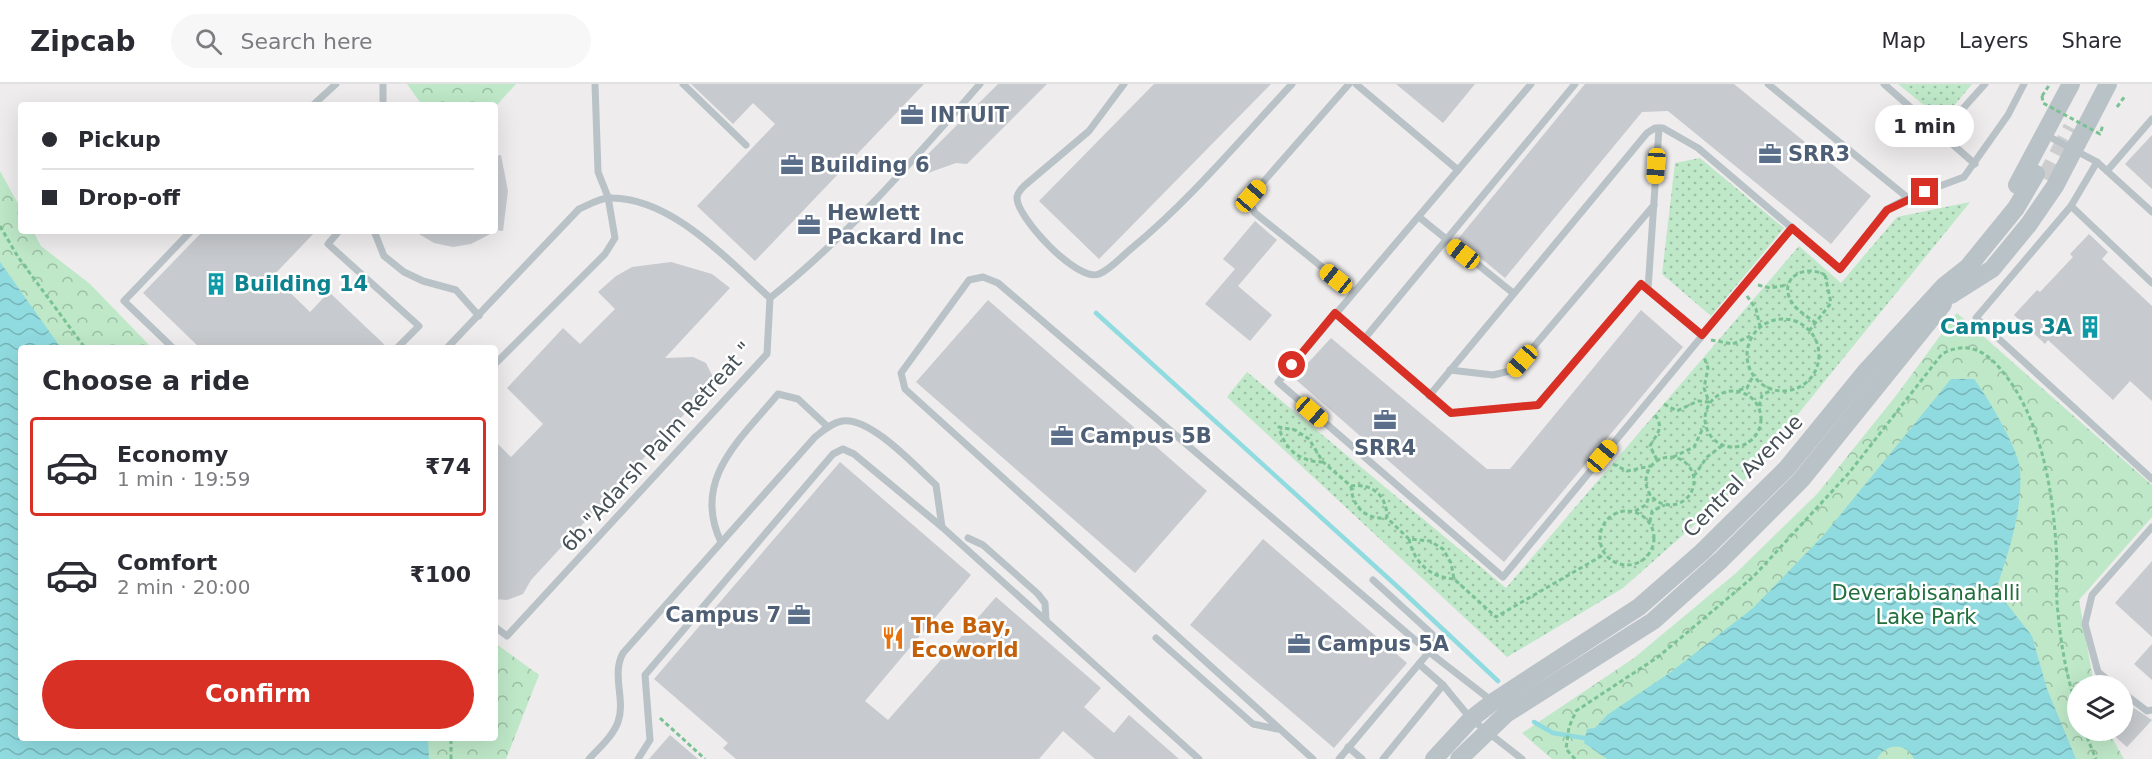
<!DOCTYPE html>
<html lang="en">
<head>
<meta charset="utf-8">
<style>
	:root { --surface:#fff; --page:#f7f7f7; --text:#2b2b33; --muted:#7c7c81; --line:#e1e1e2; --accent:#d93025 }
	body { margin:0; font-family:"DejaVu Sans",sans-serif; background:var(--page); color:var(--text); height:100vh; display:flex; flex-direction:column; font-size:22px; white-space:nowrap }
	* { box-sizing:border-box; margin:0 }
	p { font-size:20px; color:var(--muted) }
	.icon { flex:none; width:33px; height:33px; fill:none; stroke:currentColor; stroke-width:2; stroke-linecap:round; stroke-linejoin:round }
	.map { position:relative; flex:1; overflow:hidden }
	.sheet { position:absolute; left:18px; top:261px; width:480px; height:396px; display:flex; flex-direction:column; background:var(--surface); border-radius:6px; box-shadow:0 6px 24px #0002 }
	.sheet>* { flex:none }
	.banner { position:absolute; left:18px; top:18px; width:480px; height:132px; border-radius:6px; box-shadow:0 6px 24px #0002; display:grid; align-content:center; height:132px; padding:0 24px; background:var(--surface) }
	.tools { position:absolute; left:2067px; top:591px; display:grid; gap:12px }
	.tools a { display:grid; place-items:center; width:66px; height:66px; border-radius:50%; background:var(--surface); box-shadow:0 6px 24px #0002; font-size:30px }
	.end { position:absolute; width:27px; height:27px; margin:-14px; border:8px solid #d93025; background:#fff; box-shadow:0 0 0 3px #fff }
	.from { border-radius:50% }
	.bubble { position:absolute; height:42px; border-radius:21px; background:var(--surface); box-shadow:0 6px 24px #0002; font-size:20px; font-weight:800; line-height:42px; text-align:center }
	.car { position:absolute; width:18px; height:36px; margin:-18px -9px; border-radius:8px; box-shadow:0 0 4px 2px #0007; background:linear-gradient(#f5c518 24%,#345 0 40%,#f5c518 0 76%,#345 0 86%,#f5c518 0) }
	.banner b { display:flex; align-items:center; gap:21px; height:57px; font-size:22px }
	.banner b+b { border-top:2px solid var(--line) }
	.banner i { width:15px; height:15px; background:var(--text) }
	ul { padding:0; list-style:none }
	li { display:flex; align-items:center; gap:18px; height:99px; margin:0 12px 9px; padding:0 12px; border:3px solid transparent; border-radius:6px }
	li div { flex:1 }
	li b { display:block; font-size:22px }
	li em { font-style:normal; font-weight:800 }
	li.active { border-color:var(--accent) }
	li>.icon { width:54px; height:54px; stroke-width:1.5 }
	h2 { padding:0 24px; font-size:27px; line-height:72px }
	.button { display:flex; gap:12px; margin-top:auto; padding:12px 24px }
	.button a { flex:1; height:69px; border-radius:36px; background:var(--accent); color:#fff; font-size:24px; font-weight:800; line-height:69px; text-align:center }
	header { display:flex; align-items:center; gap:36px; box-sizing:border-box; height:84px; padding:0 30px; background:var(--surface); border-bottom:2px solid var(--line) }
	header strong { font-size:28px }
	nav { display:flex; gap:33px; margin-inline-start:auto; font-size:21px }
	.search { width:420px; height:54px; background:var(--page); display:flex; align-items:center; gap:15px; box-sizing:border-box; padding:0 21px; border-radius:33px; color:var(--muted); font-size:22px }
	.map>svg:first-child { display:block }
	.forest { fill:url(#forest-crowns) }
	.garden { fill:url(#garden-dots) }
	.water { fill:url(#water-waves) }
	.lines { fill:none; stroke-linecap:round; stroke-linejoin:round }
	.stream { stroke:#90dbe0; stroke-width:4.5 }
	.building { fill:#c7cace }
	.tertiary-tunnel { stroke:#cccdce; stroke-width:18; stroke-dasharray:18 9; stroke-linecap:butt }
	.path { stroke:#7ac294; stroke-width:3; stroke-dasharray:4.5 3; stroke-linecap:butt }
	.service { stroke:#b9c2c7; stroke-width:7 }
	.tertiary { stroke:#b9c2c7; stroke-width:18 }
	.path-bridge { stroke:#7ac294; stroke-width:3; stroke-dasharray:4.5 3; stroke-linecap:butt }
	.route { stroke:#d93025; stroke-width:8 }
	.labels { text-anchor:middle; stroke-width:5; stroke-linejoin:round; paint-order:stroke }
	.service-label { font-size:21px; font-weight:bold; fill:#4e5e75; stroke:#fff; text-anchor:start }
	.culture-label { font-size:21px; font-weight:bold; fill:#0d838f; stroke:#fff; text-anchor:start }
	.street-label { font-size:21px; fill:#465157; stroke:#fff }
	.park-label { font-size:21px; fill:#206f3d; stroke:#fff }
	.food-label { font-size:21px; font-weight:bold; fill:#c56008; stroke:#fff; text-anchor:start }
</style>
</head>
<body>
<header>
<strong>Zipcab</strong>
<div class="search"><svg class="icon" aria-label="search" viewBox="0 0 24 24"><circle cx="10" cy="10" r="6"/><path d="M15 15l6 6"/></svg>Search here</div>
<nav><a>Map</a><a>Layers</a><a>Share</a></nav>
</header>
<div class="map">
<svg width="2152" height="675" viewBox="0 0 2152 675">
	<defs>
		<pattern id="forest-crowns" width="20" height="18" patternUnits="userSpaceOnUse" patternTransform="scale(1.5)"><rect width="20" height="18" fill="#bee8c8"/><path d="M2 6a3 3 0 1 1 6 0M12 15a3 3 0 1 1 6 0" fill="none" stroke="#9cbea5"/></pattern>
		<pattern id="garden-dots" width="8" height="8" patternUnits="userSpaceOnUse" patternTransform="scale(1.5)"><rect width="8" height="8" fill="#bee8c8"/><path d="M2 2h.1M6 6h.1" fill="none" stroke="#9cbea5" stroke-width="1.8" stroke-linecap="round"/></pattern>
		<pattern id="water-waves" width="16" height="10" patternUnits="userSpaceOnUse" patternTransform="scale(1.5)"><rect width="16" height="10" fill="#90dbe0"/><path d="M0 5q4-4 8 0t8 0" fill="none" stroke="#77b4b8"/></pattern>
	</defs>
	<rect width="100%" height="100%" fill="#eeecec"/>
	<g class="forest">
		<path d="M407,0H516L495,23V21H422Z"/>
		<path d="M0,87L21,125V147H33L41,162L90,200L152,264H21V654H495V559L539,591L506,675H0Z"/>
		<path d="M1957,229L2152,401V433L2079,516L2094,601L2078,602V646L2108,647L2124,675H1552L1522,649L1634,574L1736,489L1817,410L1895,313Z"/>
	</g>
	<g class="garden">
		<path d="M1898,0H1972L1942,36Z"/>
		<path d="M1700,74L1784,144L1711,232L1662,190L1675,79Z"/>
		<path d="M1970,118L1743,398L1623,504L1507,573L1227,313L1247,288L1506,504L1799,162L1841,199L1897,133Z"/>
	</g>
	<g class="water">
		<path d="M0,178L61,264H21V654H428L429,675H0Z"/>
		<path d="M1951,295H1974C1987,312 2018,364 2020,385C2023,427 2009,466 1996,506L2032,552L2047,605L2076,675H1914C1906,658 1886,659 1877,675H1607L1584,659L1587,645L1595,644L1607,631L1671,588L1753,524L1823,452Z"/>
	</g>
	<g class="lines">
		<g class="stream">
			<path d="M1096,229L1400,505L1498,597"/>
			<path d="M1534,638L1553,649L1584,654"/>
		</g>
	</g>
	<g class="building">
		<path d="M691,0H924L755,177L697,122L775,40L753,19L733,40Z"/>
		<path d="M998,0H1047L967,80L956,79L928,89L923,75Z"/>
		<path d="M1154,0H1271L1099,175L1039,117Z"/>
		<path d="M1396,0H1475L1443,39Z"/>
		<path d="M1585,0H1734L1871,112L1831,160L1668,27L1642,28L1505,194L1458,155Z"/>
		<path d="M2152,51V105L2125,80Z"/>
		<path d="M501,71L508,107L503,147L495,146V72Z"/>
		<path d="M1255,137L1277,156L1238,202L1272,231L1250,257L1205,220L1235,185L1223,175Z"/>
		<path d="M203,147H316L273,192L310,228L329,208L388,264H200L143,209Z"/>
		<path d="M414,147H496L471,160L453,163L434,159Z"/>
		<path d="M2089,150L2108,168L2102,175L2152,222V317L2130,297L2113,316L2048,256L2045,260L2014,231L2037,206L2040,208L2073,173L2070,170Z"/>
		<path d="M671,178L712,190L730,204L665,274L693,273L706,279L714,295L711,312L700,322L690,324L531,496L523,510L507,516L495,515V357L511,373L543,340L507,304L563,244L580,260L615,225L598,208L616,192L632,183Z"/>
		<path d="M988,216L1207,407L1135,489L916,298Z"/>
		<path d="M1641,226L1683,263L1504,478L1294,294L1331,254L1487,385H1510Z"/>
		<path d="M840,378L971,491L865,617L888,636L996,513L1101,604L1084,623L1114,649L1129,631L1179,675H1095L1063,647L1039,675H736L723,664L728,659L654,595Z"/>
		<path d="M1263,455L1407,579L1334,664L1190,541Z"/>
		<path d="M2152,477V553L2115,519Z"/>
		<path d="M2152,560V596L2134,580Z"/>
		<path d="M2134,624L2152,636L2127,663L2108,646H2122V638Z"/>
		<path d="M670,651L698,675H649Z"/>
	</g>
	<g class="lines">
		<path class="tertiary-tunnel" d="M2045,95L2072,44"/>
		<g class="path">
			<path d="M2042,12L2050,0"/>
			<path d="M2117,23L2125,12"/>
			<path d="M0,142L18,173L85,264"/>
			<path d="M1758,201L1770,204L1788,201"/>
			<path d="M1747,212L1756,225L1760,243"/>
			<circle cx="1783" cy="271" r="36"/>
			<path d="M1816,239C1808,233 1796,226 1791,217C1778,193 1806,180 1825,191"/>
			<path d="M1809,247L1831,219L1825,191"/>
			<path d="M1711,256L1733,260L1750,252"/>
			<path d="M1739,306L1747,304L1753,292"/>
			<circle cx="1733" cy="335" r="28"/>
			<path d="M1664,320L1677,327L1698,317L1709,318L1704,304L1708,284L1704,273"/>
			<path d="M1759,322L1762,311L1772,306"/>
			<path d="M1655,331C1665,345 1656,350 1650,362L1657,376"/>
			<path d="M1673,373L1694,363L1704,342"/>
			<circle cx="1670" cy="397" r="24"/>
			<path d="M1323,378C1300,378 1284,365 1279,343L1295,346L1309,355L1323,378L1351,402C1373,399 1387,412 1387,434L1409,455L1430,457L1443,465L1451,479L1454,495L1496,533L1605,470"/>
			<path d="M1613,380L1627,387L1651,382"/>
			<path d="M1694,392L1707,373L1723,361"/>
			<path d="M1351,402C1352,423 1366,436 1387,434"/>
			<circle cx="1627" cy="454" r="27"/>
			<path d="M1635,427L1646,421L1650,410"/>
			<path d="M1650,438L1652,427L1665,421"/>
			<path d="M1409,455C1414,478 1429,493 1454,495"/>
			<path d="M660,634L705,675"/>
			<path d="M2084,646L2096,675"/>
			<path d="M451,675V654"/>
			<path d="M1575,675L1566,665L1569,643L1576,627L1658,573L1753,493L1849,389L1942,270C1962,259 1979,263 1995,279C2039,325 2052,399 2056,461C2058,483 2055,506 2058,529C2061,562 2067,595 2078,627"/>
		</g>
		<g class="service">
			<path d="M383,0V21"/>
			<path d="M683,0L746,61"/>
			<path d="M1124,0L1089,47L1024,102C1021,105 1017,109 1017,114C1017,134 1078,199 1099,190C1111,185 1122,172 1132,164C1190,116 1240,56 1292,0"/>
			<path d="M1349,0L1251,112L1250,120L1255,129L1353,208"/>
			<path d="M1356,0L1458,86"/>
			<path d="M1531,0L1278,298L1503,493L1792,143"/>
			<path d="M1768,0L1908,114L1964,93L2008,31L2024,0"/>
			<path d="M1884,0L1975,80"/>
			<path d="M313,21L336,0"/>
			<path d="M1941,49L1985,0"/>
			<path d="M2046,51L2097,78L2152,128"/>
			<path d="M2097,78L2071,122L1976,234L2152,395"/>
			<path d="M2107,87L2152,35"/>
			<path d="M2071,122L2152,199"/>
			<path d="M1419,133L1513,209"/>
			<path d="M339,147L328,160L419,242L397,264"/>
			<path d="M374,147L384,172L404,188L423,197L456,206L479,232"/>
			<path d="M1648,205L1659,44"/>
			<path d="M770,214C848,152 914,75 980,0"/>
			<path d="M1335,229L1451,329L1537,321L1642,200L1702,251"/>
			<path d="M1365,254L1575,0"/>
			<path d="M173,264L124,217L191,147"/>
			<path d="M447,264L579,125C588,121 600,114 609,114C670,112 728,176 770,214L767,270L507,552L495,543"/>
			<path d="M495,280L605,170L615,154L608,113L598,88L595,0"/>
			<path d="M1450,286L1493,291L1514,286L1654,121"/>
			<path d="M1429,312L1647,49L1655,44H1663L1698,64L1840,185L1887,125L1908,114"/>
			<path d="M968,454L983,461L1038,510L1045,519L1046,536"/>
			<path d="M721,458C691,395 741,355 778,310L798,315L828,343"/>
			<path d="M1156,554L1253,640L1277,645"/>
			<path d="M1419,580L1443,601L1471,635L1522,675"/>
			<path d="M2115,602L2098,588L2085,540L2092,511L2152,443"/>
			<path d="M2122,608L2147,627L2152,626"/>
			<path d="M1348,663L1362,675"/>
			<path d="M589,675C599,664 613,652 618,638C626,616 611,591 623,569L815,353C823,347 831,339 842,337C870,332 916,383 936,401L942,443"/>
			<path d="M638,675L650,656L645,591L833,370L843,365L854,370L942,443L1199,675"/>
			<path d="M1313,675L905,305L901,289L969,196L983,193L998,199L1429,568L1492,617"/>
			<path d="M1339,675L1429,568L1432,550L1373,496"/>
			<path d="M1383,675L1443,601"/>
		</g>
		<g class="tertiary">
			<path d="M2017,101L2071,0"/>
			<path d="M1951,211L1992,185L2029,140L2055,102L2108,0"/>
			<path d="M1434,675L1471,635L1493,618L1639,523L1702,468L1787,384L1867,286L1944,202L1968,183L2016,124L2036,90"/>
			<path d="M1459,675L1506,630L1653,537L1721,476L1801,396L1943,220"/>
		</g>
		<path class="path-bridge" d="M2042,12L2043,19L2100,50L2103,41"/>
	</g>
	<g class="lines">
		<path class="route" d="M1292,281L1335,229L1451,329L1538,321L1641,200L1702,251L1792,144L1840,185L1887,126L1925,108"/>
	</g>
	<defs>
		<g id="office-bare" transform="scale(1.8)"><path d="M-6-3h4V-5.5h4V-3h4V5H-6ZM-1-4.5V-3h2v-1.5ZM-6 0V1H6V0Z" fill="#5c6f8a" stroke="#fff" stroke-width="2.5" paint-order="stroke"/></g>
		<g id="building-bare" transform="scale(1.8)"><path d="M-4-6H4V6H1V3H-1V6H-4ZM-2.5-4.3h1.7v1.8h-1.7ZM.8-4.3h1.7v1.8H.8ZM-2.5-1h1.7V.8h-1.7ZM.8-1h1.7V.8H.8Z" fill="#0f9aa8" stroke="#fff" stroke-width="2.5" paint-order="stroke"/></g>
		<g id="restaurant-bare" transform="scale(1.8)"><path d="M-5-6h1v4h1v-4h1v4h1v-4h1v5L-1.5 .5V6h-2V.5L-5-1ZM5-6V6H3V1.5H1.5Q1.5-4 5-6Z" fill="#e8710a" stroke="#fff" stroke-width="2.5" paint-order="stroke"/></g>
	</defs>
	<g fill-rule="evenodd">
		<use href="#office-bare" x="912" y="31"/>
		<use href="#office-bare" x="1770" y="70"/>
		<use href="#office-bare" x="792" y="81"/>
		<use href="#office-bare" x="809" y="141"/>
		<use href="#building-bare" x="216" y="200"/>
		<use href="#building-bare" x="2090" y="243"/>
		<use href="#office-bare" x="1385" y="336"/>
		<use href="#office-bare" x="1062" y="352"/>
		<use href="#office-bare" x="799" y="531"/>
		<use href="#restaurant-bare" x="893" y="554"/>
		<use href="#office-bare" x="1299" y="560"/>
	</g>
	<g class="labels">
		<g class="service-label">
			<text x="930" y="38">INTUIT</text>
			<text x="1788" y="77">SRR3</text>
			<text x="810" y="88">Building 6</text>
			<text x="827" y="136">Hewlett<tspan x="827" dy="24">Packard Inc</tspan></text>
			<text x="1080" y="359">Campus 5B</text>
			<text x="1385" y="371" text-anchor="middle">SRR4</text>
			<text x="781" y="538" text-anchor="end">Campus 7</text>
			<text x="1317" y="567">Campus 5A</text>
		</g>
		<g class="culture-label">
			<text x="234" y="207">Building 14</text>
			<text x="2072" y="250" text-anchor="end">Campus 3A</text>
		</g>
		<g class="street-label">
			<text transform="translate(657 363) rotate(-48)" y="7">6b,"Adarsh Palm Retreat "</text>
			<text transform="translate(1743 392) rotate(-46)" y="7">Central Avenue</text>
		</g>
		<g class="park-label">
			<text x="1926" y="516">Deverabisanahalli<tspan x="1926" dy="24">Lake Park</tspan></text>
		</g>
		<g class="food-label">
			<text x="911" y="549">The Bay,<tspan x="911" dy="24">Ecoworld</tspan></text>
		</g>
	</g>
</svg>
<div class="tools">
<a><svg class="icon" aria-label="layers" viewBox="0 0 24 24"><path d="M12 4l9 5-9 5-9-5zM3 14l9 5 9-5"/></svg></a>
</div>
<i class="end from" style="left:1292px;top:281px"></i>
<i class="end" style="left:1925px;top:108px"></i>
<div class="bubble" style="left:1875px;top:21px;width:99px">1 min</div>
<i class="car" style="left:1656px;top:82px;rotate:184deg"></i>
<i class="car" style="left:1251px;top:112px;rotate:41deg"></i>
<i class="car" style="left:1463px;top:170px;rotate:308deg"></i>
<i class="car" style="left:1336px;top:195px;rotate:309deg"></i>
<i class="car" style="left:1522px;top:277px;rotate:221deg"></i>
<i class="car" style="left:1312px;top:328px;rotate:131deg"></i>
<i class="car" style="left:1602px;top:372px;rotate:40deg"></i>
<div class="banner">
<b><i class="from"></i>Pickup</b>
<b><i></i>Drop-off</b>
</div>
<section class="sheet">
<h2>Choose a ride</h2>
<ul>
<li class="active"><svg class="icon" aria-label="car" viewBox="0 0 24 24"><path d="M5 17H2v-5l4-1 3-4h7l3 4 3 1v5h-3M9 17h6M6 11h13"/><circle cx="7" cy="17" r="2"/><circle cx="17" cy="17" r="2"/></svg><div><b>Economy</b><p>1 min · 19:59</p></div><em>₹74</em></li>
<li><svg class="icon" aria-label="car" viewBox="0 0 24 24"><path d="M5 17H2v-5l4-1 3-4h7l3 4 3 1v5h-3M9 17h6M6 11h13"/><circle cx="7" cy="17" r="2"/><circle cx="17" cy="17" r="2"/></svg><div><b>Comfort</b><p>2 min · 20:00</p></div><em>₹100</em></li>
</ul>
<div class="button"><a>Confirm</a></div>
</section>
</div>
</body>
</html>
